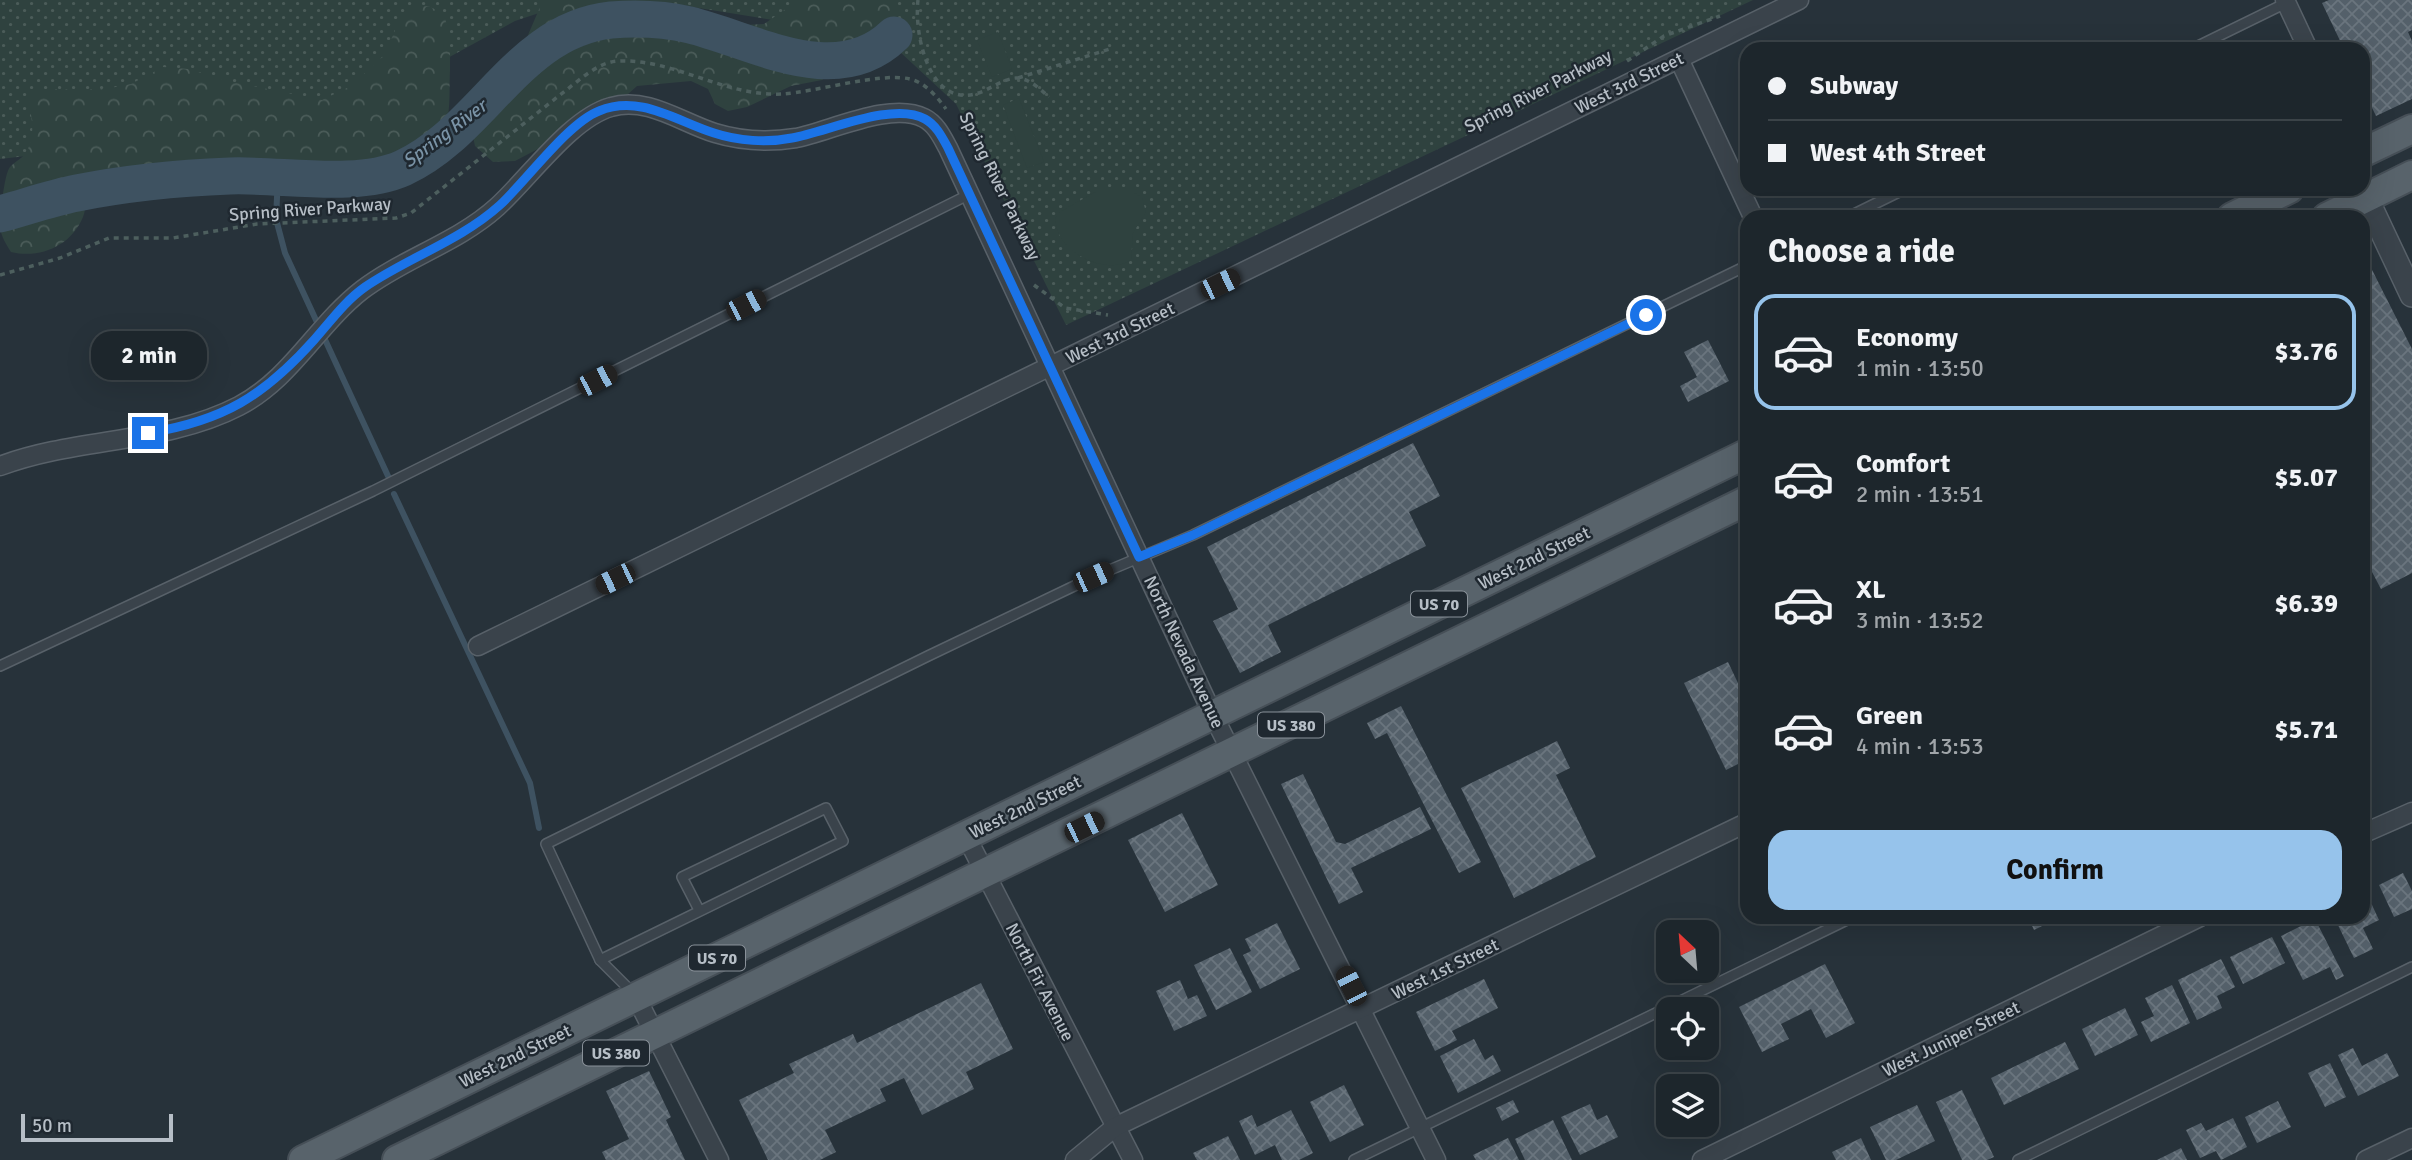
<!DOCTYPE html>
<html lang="en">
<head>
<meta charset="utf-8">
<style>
	:root { --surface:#1d262c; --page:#252e34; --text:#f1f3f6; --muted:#a0a5a9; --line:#3b4348; --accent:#96c3eb }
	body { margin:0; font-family:Signika,sans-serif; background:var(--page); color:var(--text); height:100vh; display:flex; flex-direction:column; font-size:26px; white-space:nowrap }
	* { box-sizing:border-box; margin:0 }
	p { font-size:23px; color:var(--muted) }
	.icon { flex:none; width:38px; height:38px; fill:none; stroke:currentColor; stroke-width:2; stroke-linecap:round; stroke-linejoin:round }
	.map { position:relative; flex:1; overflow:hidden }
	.details { position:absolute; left:1740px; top:210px; width:630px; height:714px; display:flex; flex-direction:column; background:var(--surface); border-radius:21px; box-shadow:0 7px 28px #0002,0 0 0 2px var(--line) }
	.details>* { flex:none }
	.guide { position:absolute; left:1740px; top:42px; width:630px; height:154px; border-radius:21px; box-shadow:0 7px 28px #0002,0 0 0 2px var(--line); display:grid; align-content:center; height:154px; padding:0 28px; background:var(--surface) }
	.needle { width:46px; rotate:334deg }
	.tools { position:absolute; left:1656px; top:920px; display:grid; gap:14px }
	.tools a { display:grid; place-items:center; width:63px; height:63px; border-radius:14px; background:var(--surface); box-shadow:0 7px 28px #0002,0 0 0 2px var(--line); font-size:35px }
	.scale { position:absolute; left:21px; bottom:18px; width:152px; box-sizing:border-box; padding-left:7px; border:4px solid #b6bec6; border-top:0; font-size:19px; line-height:24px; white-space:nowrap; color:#b6bec6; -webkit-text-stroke:5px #1f2830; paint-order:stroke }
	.end { position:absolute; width:32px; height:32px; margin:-16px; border:9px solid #1a73e8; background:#fff; box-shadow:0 0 0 4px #fff }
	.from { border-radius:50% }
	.bubble { position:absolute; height:49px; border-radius:21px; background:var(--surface); box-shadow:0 7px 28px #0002,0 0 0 2px var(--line); font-size:23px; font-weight:700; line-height:49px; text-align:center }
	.car { position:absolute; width:21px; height:42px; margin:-21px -10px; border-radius:9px; box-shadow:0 0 5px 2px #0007; background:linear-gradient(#222 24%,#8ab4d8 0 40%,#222 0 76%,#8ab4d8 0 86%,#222 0) }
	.guide b { display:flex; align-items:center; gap:24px; height:66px; font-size:26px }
	.guide b+b { border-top:2px solid var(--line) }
	.guide i { width:18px; height:18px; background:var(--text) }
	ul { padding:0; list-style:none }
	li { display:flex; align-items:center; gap:21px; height:116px; margin:0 14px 10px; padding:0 14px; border:4px solid transparent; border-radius:21px }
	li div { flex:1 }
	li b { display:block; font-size:26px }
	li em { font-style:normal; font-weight:700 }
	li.on { border-color:var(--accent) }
	li>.icon { width:63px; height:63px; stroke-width:1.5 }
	h2 { padding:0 28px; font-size:32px; line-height:84px }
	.cta { display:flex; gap:14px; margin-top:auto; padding:14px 28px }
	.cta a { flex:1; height:80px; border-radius:21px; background:var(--accent); color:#111; font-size:28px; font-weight:700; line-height:80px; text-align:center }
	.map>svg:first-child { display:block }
	.grass { fill:url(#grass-dots) }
	.forest { fill:url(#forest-crowns) }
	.pitch { fill:#2f423f }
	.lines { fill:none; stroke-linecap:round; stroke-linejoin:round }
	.stream { stroke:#3e5261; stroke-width:6 }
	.river { stroke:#3e5261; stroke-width:37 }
	.building { fill:url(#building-cross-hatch) }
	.service-casing { stroke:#586169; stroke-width:12 }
	.minor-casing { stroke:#586169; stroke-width:21 }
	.tertiary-casing { stroke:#586169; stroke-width:26 }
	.primary-casing { stroke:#464f57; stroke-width:32 }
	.path { stroke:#4d5f5e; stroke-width:3.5; stroke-dasharray:5 5; stroke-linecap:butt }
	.service { stroke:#3a434b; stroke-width:9 }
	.minor { stroke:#3a434b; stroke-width:18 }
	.tertiary { stroke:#3a434b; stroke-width:23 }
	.primary { stroke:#58636b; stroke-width:28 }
	.route { stroke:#1a73e8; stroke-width:9 }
	.labels { text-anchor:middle; stroke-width:5; stroke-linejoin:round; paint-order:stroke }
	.shield { fill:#1f2830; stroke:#899199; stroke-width:2 }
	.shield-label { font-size:16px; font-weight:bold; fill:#b6bec6 }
	.street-label { font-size:18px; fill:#b6bec6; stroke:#1f2830 }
	.water-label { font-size:19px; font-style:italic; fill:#7a93a6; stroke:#1f2830 }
</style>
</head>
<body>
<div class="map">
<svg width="2412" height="1160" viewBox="0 0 2412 1160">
	<defs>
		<pattern id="grass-dots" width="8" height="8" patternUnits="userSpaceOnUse" patternTransform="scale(1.75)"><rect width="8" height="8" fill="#2f423f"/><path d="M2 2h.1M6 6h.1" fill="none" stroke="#4b5c59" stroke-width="1.8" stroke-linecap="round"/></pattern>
		<pattern id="forest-crowns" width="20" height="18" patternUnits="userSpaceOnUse" patternTransform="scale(1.75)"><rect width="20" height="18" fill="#2f423f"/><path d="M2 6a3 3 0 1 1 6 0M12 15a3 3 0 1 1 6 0" fill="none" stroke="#4b5c59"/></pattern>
		<pattern id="building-cross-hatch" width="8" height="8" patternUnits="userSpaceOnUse" patternTransform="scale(1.75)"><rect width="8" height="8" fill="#54606a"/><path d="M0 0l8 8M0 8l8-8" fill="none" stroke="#6a757e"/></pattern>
	</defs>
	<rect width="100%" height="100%" fill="#27323a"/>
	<g class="grass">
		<path d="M0,0H578L515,21L333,121L0,159Z"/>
		<path d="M649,0H1753L1066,325L956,104L899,51L773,20Z"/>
	</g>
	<g class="forest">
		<path d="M543,0H667L684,16L744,25L764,24L799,0H894L896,11L890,25L877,37L842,53L833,71L822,80L791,86L747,107L728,111L715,104L708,89L691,81L637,86L608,112L515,161L493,162L475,146L472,132L501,98Z"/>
		<path d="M428,6L443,13C451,32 450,50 450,70C449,87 451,108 446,124C432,168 381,197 335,187C312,181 299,158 273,160C255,161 238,167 220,168C178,171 127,166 88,185C85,195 87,207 83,217C71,246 40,259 11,252C6,244 1,236 0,227C0,217 4,174 10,167C19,158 26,158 30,143C36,123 28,112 30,95L44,89H105L131,84L163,67L188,69L228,81L322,100L351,86L385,54L401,16L411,8Z"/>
	</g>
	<g class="pitch">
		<path d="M998,32L1012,69L992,77L977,40Z"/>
		<path d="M1019,98L1044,162L1027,168L1003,105Z"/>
		<path d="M1097,191H1132L1142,198L1146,212L1133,233L1131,260C1104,277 1052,249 1056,217L1060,212Z"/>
	</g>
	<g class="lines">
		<g class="stream">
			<path d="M278,176L276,219L285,253L388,476"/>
			<path d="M394,494L530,783L539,828"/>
		</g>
		<path class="river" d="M0,214C26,207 51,198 77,193C127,183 179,178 230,176C281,174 357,189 403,168C483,131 518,30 611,20C637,18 664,19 690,25C755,41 836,91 894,35"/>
	</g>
	<g class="building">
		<path d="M2329,0H2412V30L2408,32L2412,41V99L2376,116L2362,87V49H2344L2322,3Z"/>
		<path d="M2362,250L2412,349V573L2381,589L2362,553Z"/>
		<path d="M1708,340L1729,381L1688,402L1680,386L1697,377L1684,352Z"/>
		<path d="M1413,443L1440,496L1409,512L1426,546L1268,625L1281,652L1240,673L1213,621L1238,609L1207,547Z"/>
		<path d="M1728,662L1746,700V760L1726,770L1684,683Z"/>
		<path d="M1401,706L1481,862L1459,873L1387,733L1375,739L1367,723Z"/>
		<path d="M1557,741L1570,768L1556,775L1596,857L1514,898L1461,788Z"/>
		<path d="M1303,774L1336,842L1345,844L1420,807L1431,829L1351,868L1363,892L1339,904L1281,784Z"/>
		<path d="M1182,813L1218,885L1165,912L1128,840Z"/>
		<path d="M2403,873L2412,891V909L2394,917L2379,885Z"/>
		<path d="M2366,892L2379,920L2363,928L2373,949L2354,958L2334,917H2362V893Z"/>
		<path d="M2028,917H2060L2034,930Z"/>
		<path d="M2315,919L2344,976L2336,980L2330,967L2303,980L2281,936Z"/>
		<path d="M1277,923L1300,969L1260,989L1243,955L1251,951L1245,939Z"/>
		<path d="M2272,937L2285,963L2243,984L2230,957Z"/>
		<path d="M1230,948L1252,992L1216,1010L1194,965Z"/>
		<path d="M2221,959L2235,987L2217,996L2222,1008L2197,1020L2178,980Z"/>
		<path d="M1825,964L1855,1023L1826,1038L1811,1009L1781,1024L1789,1039L1762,1052L1739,1007Z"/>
		<path d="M1484,979L1498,1008L1452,1031L1457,1040L1435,1051L1416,1012Z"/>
		<path d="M1180,980L1188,999L1197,995L1207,1016L1174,1031L1156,991Z"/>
		<path d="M981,983L1013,1049L966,1072L974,1089L922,1115L904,1078L880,1089L886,1101L825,1130L836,1152L820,1160H768L739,1100L794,1073L789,1064L853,1034L857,1043Z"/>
		<path d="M2172,985L2190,1023L2151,1042L2141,1022L2154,1016L2145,998Z"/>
		<path d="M2125,1008L2138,1035L2095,1056L2082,1029Z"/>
		<path d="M1474,1039L1485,1060L1493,1055L1501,1071L1458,1093L1440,1056Z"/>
		<path d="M2065,1042L2079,1069L2004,1105L1991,1078Z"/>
		<path d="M2353,1048L2362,1066L2387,1053L2399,1076L2358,1096L2338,1055Z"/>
		<path d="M2330,1063L2346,1097L2325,1107L2308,1073Z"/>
		<path d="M649,1071L671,1117L666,1120L685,1160H606L602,1152L629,1139L606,1091Z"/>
		<path d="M1344,1085L1364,1125L1330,1142L1310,1102Z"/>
		<path d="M1962,1090L1994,1157L1987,1160H1962L1936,1102Z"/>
		<path d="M1513,1100L1519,1112L1502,1121L1496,1108Z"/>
		<path d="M2278,1101L2291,1127L2257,1143L2245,1117Z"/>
		<path d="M1590,1104L1597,1120L1607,1115L1618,1137L1580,1155L1561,1117Z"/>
		<path d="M1917,1105L1935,1141L1896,1160H1886L1870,1127Z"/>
		<path d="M1291,1110L1313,1153L1299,1160H1282L1275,1145L1255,1155L1239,1121L1252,1115L1257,1127Z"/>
		<path d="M2233,1118L2247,1147L2221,1160L2216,1151L2200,1158L2186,1130L2201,1123L2206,1131Z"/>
		<path d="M1553,1120L1572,1160H1525L1515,1139Z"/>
		<path d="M1228,1136L1240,1160H1197L1193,1153Z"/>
		<path d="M1508,1138L1519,1160H1476L1473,1155Z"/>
		<path d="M1861,1138L1871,1160H1836L1832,1152Z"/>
		<path d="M2181,1148L2187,1160H2157Z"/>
	</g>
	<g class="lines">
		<g class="service-casing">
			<g id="service">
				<path d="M2192,49L2288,2"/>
				<path d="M1848,217L1905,189"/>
				<path d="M0,666L373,491L970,194"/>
				<path d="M600,960L546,844L928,656L1093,577L1193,535L1746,266"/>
				<path d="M633,993L600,960L843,841L826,808L682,877L699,910"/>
				<path d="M1354,1160L1853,917"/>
				<path d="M2018,1160L2412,967"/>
			</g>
		</g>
		<g class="minor-casing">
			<g id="minor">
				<path d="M2285,0L2308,49"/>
				<path d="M1679,59L1753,217"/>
				<path d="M0,466C77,437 166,444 239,406C291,379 317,325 362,290C404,258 457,243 497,207C529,178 571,118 611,107C647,96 682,123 715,133C741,141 770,142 796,138C831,131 891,101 924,118C936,124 942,137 948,148L1213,715L1436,1160"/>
				<path d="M478,646L1799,0"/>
				<path d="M2362,834L2412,812"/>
				<path d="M966,836L1133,1160"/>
				<path d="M636,997L719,1160"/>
				<path d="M1075,1160L1115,1127L1746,823"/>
				<path d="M1702,1160L2200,917"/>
				<path d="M2366,1160L2412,1138"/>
			</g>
		</g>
		<g class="tertiary-casing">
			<path id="tertiary" d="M2362,189L2412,295"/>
		</g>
		<g class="primary-casing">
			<g id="primary">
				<path d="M2362,153L2412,129"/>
				<path d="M2232,217L2289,189"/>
				<path d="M2327,217L2412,175"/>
				<path d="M303,1160L1746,454"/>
				<path d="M397,1160L1746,501"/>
			</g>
		</g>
		<g class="path">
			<path d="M918,0C914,32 928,106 975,94C988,91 1002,79 1016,78C1029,78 1040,89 1049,97"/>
			<path d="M1627,61L1664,36L1720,16"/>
			<path d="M1018,78L1113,48"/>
			<path d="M0,275L60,258L109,238H173L257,224L396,218L411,213L565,91C581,79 599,61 620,61C674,59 726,97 782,94C816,92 880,72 910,79C926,83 937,97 946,109"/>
			<path d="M1034,285L1065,308L1108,315"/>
		</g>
		<use href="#service" class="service"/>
		<use href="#minor" class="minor"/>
		<use href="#tertiary" class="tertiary"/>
		<use href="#primary" class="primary"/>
	</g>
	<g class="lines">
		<path class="route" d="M148,433C223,421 264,396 314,340C330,322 345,301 365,287C409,257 460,241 500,205C527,180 568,123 599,111C640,94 676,121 714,133C738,141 767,143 792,138C827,132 893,101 925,119C936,125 942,137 948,148L1139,557L1193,535L1646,315"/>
	</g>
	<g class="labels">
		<g class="shield">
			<rect x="1411" y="591.5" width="56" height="25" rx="5"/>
			<rect x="1258" y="712.5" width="66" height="25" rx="5"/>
			<rect x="689" y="945.5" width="56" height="25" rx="5"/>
			<rect x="583" y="1040.5" width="66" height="25" rx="5"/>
		</g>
		<g class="shield-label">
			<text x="1439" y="610">US 70</text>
			<text x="1291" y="731">US 380</text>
			<text x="717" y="964">US 70</text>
			<text x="616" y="1059">US 380</text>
		</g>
		<g class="street-label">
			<text transform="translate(1629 83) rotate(-26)" y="6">West 3rd Street</text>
			<text transform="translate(1538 91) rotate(-27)" y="6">Spring River Parkway</text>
			<text transform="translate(1000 186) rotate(64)" y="6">Spring River Parkway</text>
			<text transform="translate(310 209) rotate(-4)" y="6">Spring River Parkway</text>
			<text transform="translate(1120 333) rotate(-26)" y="6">West 3rd Street</text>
			<text transform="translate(1534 558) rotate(-26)" y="6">West 2nd Street</text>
			<text transform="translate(1184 652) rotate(65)" y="6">North Nevada Avenue</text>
			<text transform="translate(1025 807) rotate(-26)" y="6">West 2nd Street</text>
			<text transform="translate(1445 969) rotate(-26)" y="6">West 1st Street</text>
			<text transform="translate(1040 982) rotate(63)" y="6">North Fir Avenue</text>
			<text transform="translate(1951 1039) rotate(-26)" y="6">West Juniper Street</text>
			<text transform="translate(515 1056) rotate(-26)" y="6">West 2nd Street</text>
		</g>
		<g class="water-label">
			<text transform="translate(444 133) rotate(-37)" y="7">Spring River</text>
		</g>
	</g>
</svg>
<div class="tools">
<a><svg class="needle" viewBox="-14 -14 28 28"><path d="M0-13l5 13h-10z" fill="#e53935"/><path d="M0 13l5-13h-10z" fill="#a0a5a9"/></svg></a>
<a><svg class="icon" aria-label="locate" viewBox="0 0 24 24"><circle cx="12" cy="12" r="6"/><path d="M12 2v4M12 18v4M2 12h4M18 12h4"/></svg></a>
<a><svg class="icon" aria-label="layers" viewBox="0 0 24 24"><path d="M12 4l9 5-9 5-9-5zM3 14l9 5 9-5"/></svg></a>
</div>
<div class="scale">50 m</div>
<i class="end from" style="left:1646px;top:315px"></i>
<i class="end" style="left:148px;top:433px"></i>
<div class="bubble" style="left:91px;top:331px;width:116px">2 min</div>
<i class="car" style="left:1220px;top:284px;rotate:64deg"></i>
<i class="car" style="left:746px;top:305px;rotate:63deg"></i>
<i class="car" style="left:597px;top:380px;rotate:63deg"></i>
<i class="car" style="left:1093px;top:577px;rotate:66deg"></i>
<i class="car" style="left:615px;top:579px;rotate:244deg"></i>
<i class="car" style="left:1084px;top:827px;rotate:64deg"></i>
<i class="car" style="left:1351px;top:986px;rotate:333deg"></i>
<div class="guide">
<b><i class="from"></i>Subway</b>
<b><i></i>West 4th Street</b>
</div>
<section class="details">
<h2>Choose a ride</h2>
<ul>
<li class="on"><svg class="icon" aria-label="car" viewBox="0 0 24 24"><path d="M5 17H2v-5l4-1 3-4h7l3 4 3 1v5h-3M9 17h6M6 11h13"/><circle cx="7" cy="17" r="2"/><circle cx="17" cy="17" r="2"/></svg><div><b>Economy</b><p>1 min · 13:50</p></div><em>$3.76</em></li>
<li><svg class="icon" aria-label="car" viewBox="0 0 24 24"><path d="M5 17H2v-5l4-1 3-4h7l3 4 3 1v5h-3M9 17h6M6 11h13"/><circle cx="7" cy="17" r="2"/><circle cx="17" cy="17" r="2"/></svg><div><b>Comfort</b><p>2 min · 13:51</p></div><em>$5.07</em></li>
<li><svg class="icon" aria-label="car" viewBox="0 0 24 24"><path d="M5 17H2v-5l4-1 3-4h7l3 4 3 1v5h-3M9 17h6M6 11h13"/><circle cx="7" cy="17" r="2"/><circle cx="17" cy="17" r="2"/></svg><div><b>XL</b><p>3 min · 13:52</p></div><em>$6.39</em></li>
<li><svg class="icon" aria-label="car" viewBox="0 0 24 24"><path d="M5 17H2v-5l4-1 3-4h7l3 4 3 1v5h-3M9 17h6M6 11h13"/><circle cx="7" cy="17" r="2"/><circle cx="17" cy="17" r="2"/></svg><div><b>Green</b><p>4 min · 13:53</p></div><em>$5.71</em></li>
</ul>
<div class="cta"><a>Confirm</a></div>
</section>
</div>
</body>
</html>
